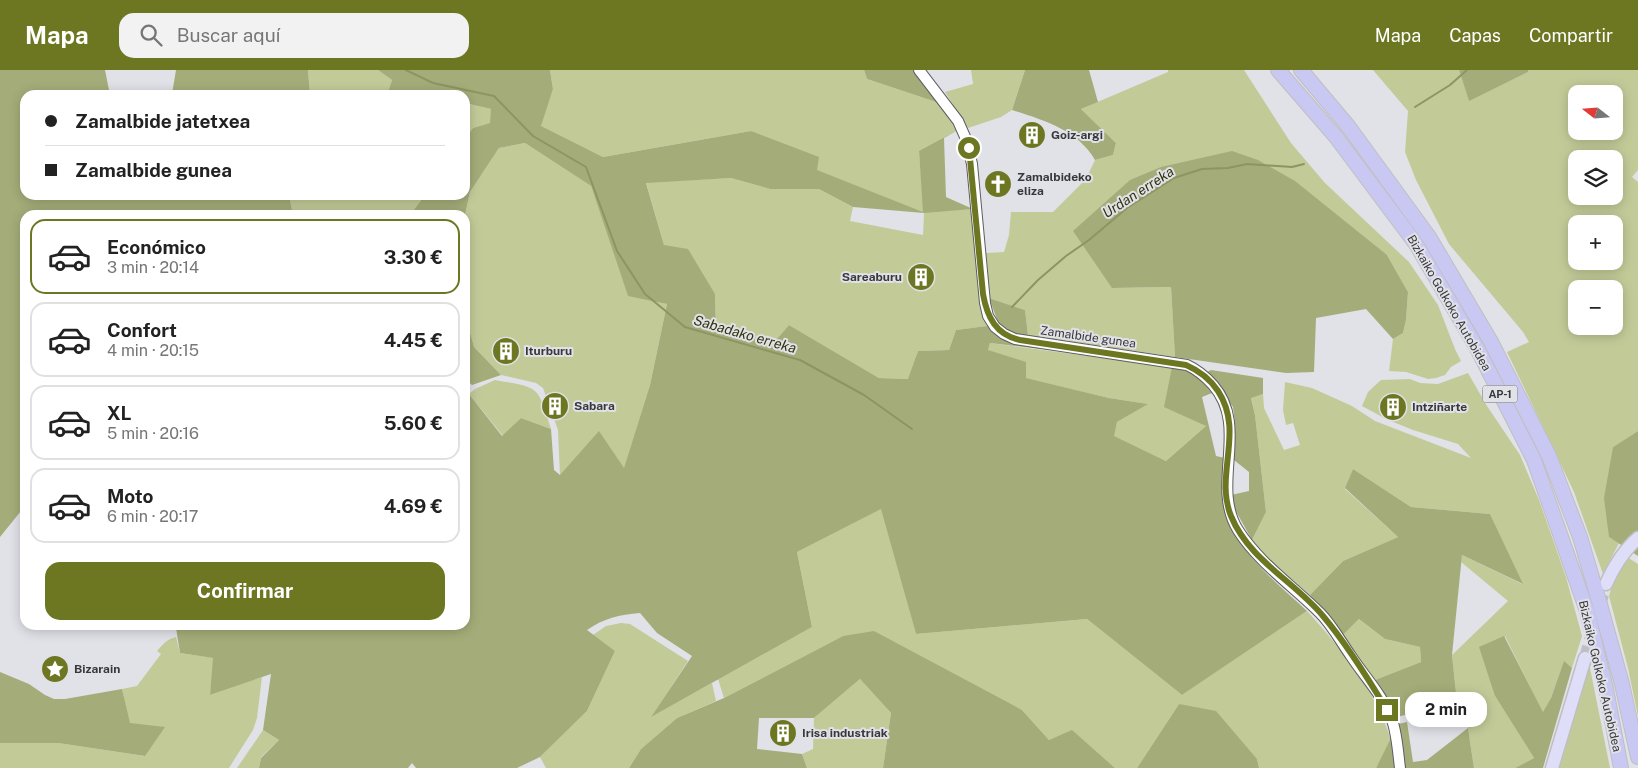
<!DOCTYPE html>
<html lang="es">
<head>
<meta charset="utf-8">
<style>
	:root { --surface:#fff; --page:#f2f2f2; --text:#222; --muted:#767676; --line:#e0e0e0; --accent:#6d7722 }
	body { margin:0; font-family:"Public Sans",sans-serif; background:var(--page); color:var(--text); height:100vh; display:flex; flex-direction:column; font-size:19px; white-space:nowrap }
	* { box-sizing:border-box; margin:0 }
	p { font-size:16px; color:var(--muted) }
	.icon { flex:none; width:28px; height:28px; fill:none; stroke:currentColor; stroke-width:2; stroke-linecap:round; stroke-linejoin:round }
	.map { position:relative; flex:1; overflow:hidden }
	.side { position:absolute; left:20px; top:140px; width:450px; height:420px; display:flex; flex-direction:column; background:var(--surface); border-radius:15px; box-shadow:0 2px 12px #0003 }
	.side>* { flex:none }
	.hud { position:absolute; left:20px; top:20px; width:450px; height:110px; border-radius:15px; box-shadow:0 2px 12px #0003; display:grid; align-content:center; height:110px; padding:0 25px; background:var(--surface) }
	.needle { width:32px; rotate:287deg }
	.fabs { position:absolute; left:1568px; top:15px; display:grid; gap:10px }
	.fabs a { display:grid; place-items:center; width:55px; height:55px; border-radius:10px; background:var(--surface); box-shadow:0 2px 12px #0003; font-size:25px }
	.end { position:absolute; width:22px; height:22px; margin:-11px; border:6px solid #6d7722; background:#fff; box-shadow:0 0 0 2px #fff }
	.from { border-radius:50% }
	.bubble { position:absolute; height:35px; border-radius:15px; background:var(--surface); box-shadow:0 2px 12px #0003; font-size:16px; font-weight:700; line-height:35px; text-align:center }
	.hud b { display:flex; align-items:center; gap:18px; height:48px; font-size:19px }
	.hud b+b { border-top:1px solid var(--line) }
	.hud i { width:12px; height:12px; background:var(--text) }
	ul { padding:9px 0 0; list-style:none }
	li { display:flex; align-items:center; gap:15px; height:75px; margin:0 10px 8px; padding:0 15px; border:2px solid var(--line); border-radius:15px }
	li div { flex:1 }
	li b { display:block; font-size:19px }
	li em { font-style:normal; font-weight:700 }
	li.selected { border-color:var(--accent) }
	li>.icon { width:45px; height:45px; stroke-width:1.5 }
	.primary-button { display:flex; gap:10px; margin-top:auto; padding:10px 25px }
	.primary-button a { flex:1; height:58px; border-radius:15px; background:var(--accent); color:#fff; font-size:20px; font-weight:700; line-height:58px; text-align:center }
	header { display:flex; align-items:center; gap:30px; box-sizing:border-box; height:70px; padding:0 25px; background:var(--accent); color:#fff }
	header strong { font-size:24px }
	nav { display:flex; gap:28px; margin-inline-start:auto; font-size:18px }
	.search { width:350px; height:45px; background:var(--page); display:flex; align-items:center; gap:12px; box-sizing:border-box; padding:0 18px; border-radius:15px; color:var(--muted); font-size:19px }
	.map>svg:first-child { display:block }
	.green { fill:#c2cb98; fill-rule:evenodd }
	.forest { fill:#a4ad79 }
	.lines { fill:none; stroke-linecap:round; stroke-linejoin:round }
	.stream { stroke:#8d9563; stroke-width:2 }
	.major-tunnel { stroke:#bfbfc5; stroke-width:12; stroke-dasharray:12 6; stroke-linecap:butt }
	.minor-casing { stroke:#5c5c62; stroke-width:12 }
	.major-casing { stroke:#bfbfc0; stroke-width:15 }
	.highway-casing { stroke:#bfbfc0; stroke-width:16 }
	.minor { stroke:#fff; stroke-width:10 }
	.major { stroke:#dfdef8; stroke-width:12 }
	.highway { stroke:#c9c8f3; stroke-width:14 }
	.route { stroke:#6d7722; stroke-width:6 }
	.labels { text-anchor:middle; stroke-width:4; stroke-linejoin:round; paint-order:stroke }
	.shield { fill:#e1e1e8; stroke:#6b6b6f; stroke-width:1 }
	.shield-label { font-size:11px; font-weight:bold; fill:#38383b }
	.poi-label { font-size:12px; font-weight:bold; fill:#38383b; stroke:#e1e1e8; text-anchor:start }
	.street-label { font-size:12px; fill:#38383b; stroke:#e1e1e8 }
	.water-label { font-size:14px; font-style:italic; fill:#30350c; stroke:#e1e1e8 }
</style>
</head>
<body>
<header>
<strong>Mapa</strong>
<div class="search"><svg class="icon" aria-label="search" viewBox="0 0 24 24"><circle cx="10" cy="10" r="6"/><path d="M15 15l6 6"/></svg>Buscar aquí</div>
<nav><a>Mapa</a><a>Capas</a><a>Compartir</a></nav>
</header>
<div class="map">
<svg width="1638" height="698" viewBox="0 0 1638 698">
	<rect width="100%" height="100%" fill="#e1e1e8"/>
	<g class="green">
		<path d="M308,0H378L392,10L387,25H310Z"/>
		<path d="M550,0H864L867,9L939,33L958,60L919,82L924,142L973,139L983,246L987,256L956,260L949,280L918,281L909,309L879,308L789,255L776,270L716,263L715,224L664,175L646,112L731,108L770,119H819L853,137L850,151L923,165L924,143L816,100L751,61L603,87L540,56L553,19Z"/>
		<path d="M971,0H1025L1012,40L1001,47L968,58L945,22L973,14Z"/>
		<path d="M1168,0H1244L1291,73L1325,113L1409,192L1438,235L1455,279L1461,291L1451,297L1445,305L1436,308L1428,309L1406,302L1389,301L1393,269L1403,263L1406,250L1408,222L1387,185L1113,218L1171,217L1175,287L1028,265L1025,240L989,228L986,183L1004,182L1009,165L1011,142H1053L1086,109L1095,90L1113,85L1116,73L1081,39L1168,2Z"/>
		<path d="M1373,0H1459L1469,30L1528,2V0H1638V100L1632,107L1638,112V361L1613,377L1609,467L1619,473L1603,504L1574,422L1507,282L1529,272L1523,262L1449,174L1416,110L1405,82L1408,41ZM1576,24H1614V61H1576ZM1576,89H1614V126H1576ZM1576,154H1614V191H1576ZM1576,219H1614V256H1576Z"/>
		<path d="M465,33L491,39V53L473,58L465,69Z"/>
		<path d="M525,73L591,116L628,225L667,234L650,315L624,399L560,406L558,360L543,318L536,313L501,305L474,277L465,244V145L470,122L499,78Z"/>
		<path d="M289,125H425L410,145H293Z"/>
		<path d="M990,273L1172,297L1206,356L1166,391L1113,366L1117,352L1147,334L1109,328L1025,308L988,280Z"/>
		<path d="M1468,303L1487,336L1520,385L1539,430L1566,507L1582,566L1572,598L1564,592L1551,628L1543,643L1505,566L1495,626L1534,688L1515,698H1474L1468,658L1457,632L1452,585L1508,531L1461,492L1462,485L1522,514L1490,444L1411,437L1353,399L1345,419L1398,467L1343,491L1310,525L1268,488L1252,470L1266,442L1255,345L1251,327L1263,324L1264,338L1284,380L1300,375L1293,353L1286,355L1283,340L1285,312L1312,318L1352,336L1375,351L1471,388L1458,374L1413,360L1386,349L1362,336L1368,322L1381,310L1410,309L1420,313L1438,314Z"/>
		<path d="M495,310C541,318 537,315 551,359L521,348L503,366L469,324L475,319Z"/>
		<path d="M882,438L916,564L1087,549L1182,625L1307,541C1341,578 1376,621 1391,670L1376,698H1259L1257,689L1179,634L1137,698H1115L1072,661L1049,670L1022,640L843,566L724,628L718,609L812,557L797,482Z"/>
		<path d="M1627,487L1638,494V646L1628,598L1609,526L1614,509Z"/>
		<path d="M1359,549L1385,569L1420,577L1421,592L1375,610L1343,565Z"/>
		<path d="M621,553L630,554L688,591L652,646L712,613L716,631L677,648L641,679L629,698H546L540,687L587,641L615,581L593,565L606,556Z"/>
		<path d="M176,567L180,583L214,588L210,625L262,607L257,648L253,660L229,698H0V673H58L145,686L129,653L122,619L137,616L161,584L157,581C163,574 167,569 176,567Z"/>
		<path d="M1589,593L1610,698H1558Z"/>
		<path d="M860,609L891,643L883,698H807L802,684L813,679L814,648Z"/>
		<path d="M263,660L279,670L261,687L259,698H237Z"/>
	</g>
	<g class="forest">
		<path d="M0,0H105L110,25H25V125H289L293,145H25V436L0,467Z"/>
		<path d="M176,0H308L310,25H154L172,24Z"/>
		<path d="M378,0H550L553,19L541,56L603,87L751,61L819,87L817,100L923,142L919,81L958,60L944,68L946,127L973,139L924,143L853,137L819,119H770L731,108L646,113L664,175L688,179L715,224L716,263L776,270L789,255L879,308L908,309L918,281L949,280L956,260L987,256L998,252L989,228L1025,240L1028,265L1057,269L1059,281L990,273L988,280L1026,292V308L1109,328L1148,334L1117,352L1114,366L1166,391L1206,356L1164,337L1172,297C1193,301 1199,308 1212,323L1202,327L1216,386L1225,388C1224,404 1221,422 1224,438C1233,478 1278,514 1307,541L1182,625L1087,549L916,564L881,439L797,482L812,557L651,647L692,586L657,563L640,543C619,545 604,548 587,560L615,581L587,641L540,687L517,698H416L412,693L408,698H259L261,688L279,670L263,660L271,604L210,625L213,588L180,583L176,558L167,560L164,555H465V325L469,324L502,366L521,348L551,359L554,400L560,405L599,361L624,398L650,315L667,234L628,226L591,116L525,73L499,78L470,122L465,145H410L425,125H465V69L473,58L490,53L491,39L465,33V25H429L414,22L413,25H387L392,10Z"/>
		<path d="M864,0H916L939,33L867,9Z"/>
		<path d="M1025,0H1089L1098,32L1081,39L1116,73L1113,85L1095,90C1078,60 1043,50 1012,40Z"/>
		<path d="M1459,0H1528V2L1469,31Z"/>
		<path d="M1232,81L1258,90L1295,111L1387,185L1408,222L1406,250L1403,263L1393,269L1366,239L1316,248L1314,302L1286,303L1175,287L1171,217L1112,218L1073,161L1130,110L1161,97Z"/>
		<path d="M465,244L474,277L501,305L472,315L465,309Z"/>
		<path d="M1211,300L1263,308V324L1251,328L1255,345L1266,442L1252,470L1233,436L1231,425L1249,421V402L1234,390L1235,354L1233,337L1207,302Z"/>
		<path d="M1638,361V486L1609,467L1604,428L1613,377Z"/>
		<path d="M1353,399L1411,437L1490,444L1523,514L1462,485L1452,585L1457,632L1397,647L1375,610L1421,592L1420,577L1385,569L1359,549L1343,565L1310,525L1343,491L1398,467L1345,418Z"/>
		<path d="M874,561L1022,640L1049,670L1072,660L1115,698H883L891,643L860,609L814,648H759L757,679L802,684L807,698H629L641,679L677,648L724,628L843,566Z"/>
		<path d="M1504,566L1543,642L1551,628L1564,591L1572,598L1543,698H1515L1534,688L1495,626L1479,577Z"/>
		<path d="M0,602L29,614L45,625L54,629H65L122,619L130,653L165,657L145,686L58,673H0Z"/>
		<path d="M1179,634L1216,641L1257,689L1259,698H1137Z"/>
		<path d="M1407,652L1413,692L1427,690L1468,658L1474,698H1376L1398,654Z"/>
	</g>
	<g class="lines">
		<g class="stream">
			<path d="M406,0L433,13L494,26L533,66L586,97L617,181L645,224L685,257L800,290L864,325L912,359"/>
			<path d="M1415,37L1450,15L1467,0"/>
			<path d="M1012,237L1038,210L1066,186L1089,170L1127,138L1174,108L1202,99L1228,98L1247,94L1292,97L1304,94"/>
		</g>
		<path class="major-tunnel" d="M1585,588L1606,514"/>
		<g class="minor-casing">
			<path id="minor" d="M919,0L958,51L966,69L972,94L985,233L988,246L995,257L1004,264L1015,269L1187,295C1198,300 1205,306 1213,315C1250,357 1210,415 1238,460C1259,493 1293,516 1320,543C1332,555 1341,572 1351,586C1364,606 1384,627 1392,650C1397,664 1398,682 1400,698"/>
		</g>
		<g class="major-casing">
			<g id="major">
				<path d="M1606,514C1614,496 1623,481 1638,468"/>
				<path d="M1552,698L1585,588"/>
			</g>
		</g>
		<g class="highway-casing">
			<g id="highway">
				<path d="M1278,0L1336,67L1416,174L1477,278L1534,390L1587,541L1606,619L1621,698"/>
				<path d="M1301,0L1348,56L1429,167L1490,270L1549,386L1580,467L1601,538L1622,614L1638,687"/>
			</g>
		</g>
		<use href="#minor" class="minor"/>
		<use href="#major" class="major"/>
		<use href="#highway" class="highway"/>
	</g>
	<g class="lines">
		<path class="route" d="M969,78L983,224C987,247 996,265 1020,270L1186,295C1200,301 1210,309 1218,321C1245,362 1214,405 1231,446C1249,490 1294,511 1323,546C1345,572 1369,610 1387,640"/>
	</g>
	<defs>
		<g id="building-disc" transform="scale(1.4375)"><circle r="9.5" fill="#6d7722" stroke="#e1e1e8"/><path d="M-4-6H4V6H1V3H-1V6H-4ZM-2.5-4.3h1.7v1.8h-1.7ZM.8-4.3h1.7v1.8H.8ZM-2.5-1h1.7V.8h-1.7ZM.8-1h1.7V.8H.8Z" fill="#fff"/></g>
		<g id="church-disc" transform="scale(1.4375)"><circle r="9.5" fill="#6d7722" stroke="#e1e1e8"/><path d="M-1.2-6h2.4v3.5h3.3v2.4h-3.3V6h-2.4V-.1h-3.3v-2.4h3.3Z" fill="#fff"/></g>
		<g id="sight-disc" transform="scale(1.4375)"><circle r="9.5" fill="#6d7722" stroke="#e1e1e8"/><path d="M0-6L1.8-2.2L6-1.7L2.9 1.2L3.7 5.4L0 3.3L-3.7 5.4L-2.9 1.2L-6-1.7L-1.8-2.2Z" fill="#fff"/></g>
	</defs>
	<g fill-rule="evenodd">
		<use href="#building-disc" x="1032" y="65"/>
		<use href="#church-disc" x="998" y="114"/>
		<use href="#building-disc" x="921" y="207"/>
		<use href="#building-disc" x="506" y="281"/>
		<use href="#building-disc" x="555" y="336"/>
		<use href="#building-disc" x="1393" y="337"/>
		<use href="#sight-disc" x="55" y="599"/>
		<use href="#building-disc" x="783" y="663"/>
	</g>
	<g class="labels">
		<rect class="shield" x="1482.5" y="315.5" width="35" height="17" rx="4"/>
		<g class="shield-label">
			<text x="1500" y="328">AP-1</text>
		</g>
		<g class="poi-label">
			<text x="1051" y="69">Goiz-argi</text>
			<text x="1017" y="111">Zamalbideko<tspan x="1017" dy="14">eliza</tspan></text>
			<text x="902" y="211" text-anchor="end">Sareaburu</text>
			<text x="525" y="285">Iturburu</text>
			<text x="574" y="340">Sabara</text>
			<text x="1412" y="341">Intziñarte</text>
			<text x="74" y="603">Bizarain</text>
			<text x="802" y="667">Irisa industriak</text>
		</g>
		<g class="street-label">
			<text transform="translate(1449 233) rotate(60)" y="4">Bizkaiko Golkoko Autobidea</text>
			<text transform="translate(1088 267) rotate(8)" y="4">Zamalbide gunea</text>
			<text transform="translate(1600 606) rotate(77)" y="4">Bizkaiko Golkoko Autobidea</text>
		</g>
		<g class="water-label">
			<text transform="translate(1138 122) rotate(-33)" y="5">Urdan erreka</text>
			<text transform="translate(745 264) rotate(16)" y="5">Sabadako erreka</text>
		</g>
	</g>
</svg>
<div class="fabs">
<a><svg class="needle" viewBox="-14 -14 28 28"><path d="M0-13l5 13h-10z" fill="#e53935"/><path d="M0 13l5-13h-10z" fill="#767676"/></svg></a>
<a><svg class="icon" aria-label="layers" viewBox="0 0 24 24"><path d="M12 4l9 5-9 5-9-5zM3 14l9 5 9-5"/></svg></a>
<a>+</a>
<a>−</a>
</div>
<i class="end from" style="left:969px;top:78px"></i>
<i class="end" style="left:1387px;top:640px"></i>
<div class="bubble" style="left:1405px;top:622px;width:82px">2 min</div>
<div class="hud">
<b><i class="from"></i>Zamalbide jatetxea</b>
<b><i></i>Zamalbide gunea</b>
</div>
<section class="side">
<ul>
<li class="selected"><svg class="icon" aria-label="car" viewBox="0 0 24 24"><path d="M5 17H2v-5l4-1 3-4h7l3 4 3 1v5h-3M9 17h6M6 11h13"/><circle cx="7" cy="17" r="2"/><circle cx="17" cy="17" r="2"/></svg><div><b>Económico</b><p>3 min · 20:14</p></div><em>3.30 €</em></li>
<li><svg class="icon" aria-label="car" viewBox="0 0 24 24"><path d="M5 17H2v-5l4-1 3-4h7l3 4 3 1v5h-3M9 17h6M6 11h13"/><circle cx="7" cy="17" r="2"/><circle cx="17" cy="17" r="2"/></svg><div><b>Confort</b><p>4 min · 20:15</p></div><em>4.45 €</em></li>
<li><svg class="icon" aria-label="car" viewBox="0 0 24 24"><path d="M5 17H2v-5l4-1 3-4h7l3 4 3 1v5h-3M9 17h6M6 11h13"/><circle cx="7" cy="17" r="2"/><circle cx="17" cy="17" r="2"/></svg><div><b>XL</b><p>5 min · 20:16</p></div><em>5.60 €</em></li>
<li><svg class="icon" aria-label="car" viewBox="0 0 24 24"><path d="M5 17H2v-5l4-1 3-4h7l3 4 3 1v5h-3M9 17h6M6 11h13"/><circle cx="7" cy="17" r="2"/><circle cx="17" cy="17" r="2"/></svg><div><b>Moto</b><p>6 min · 20:17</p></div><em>4.69 €</em></li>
</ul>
<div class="primary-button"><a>Confirmar</a></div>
</section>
</div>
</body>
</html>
